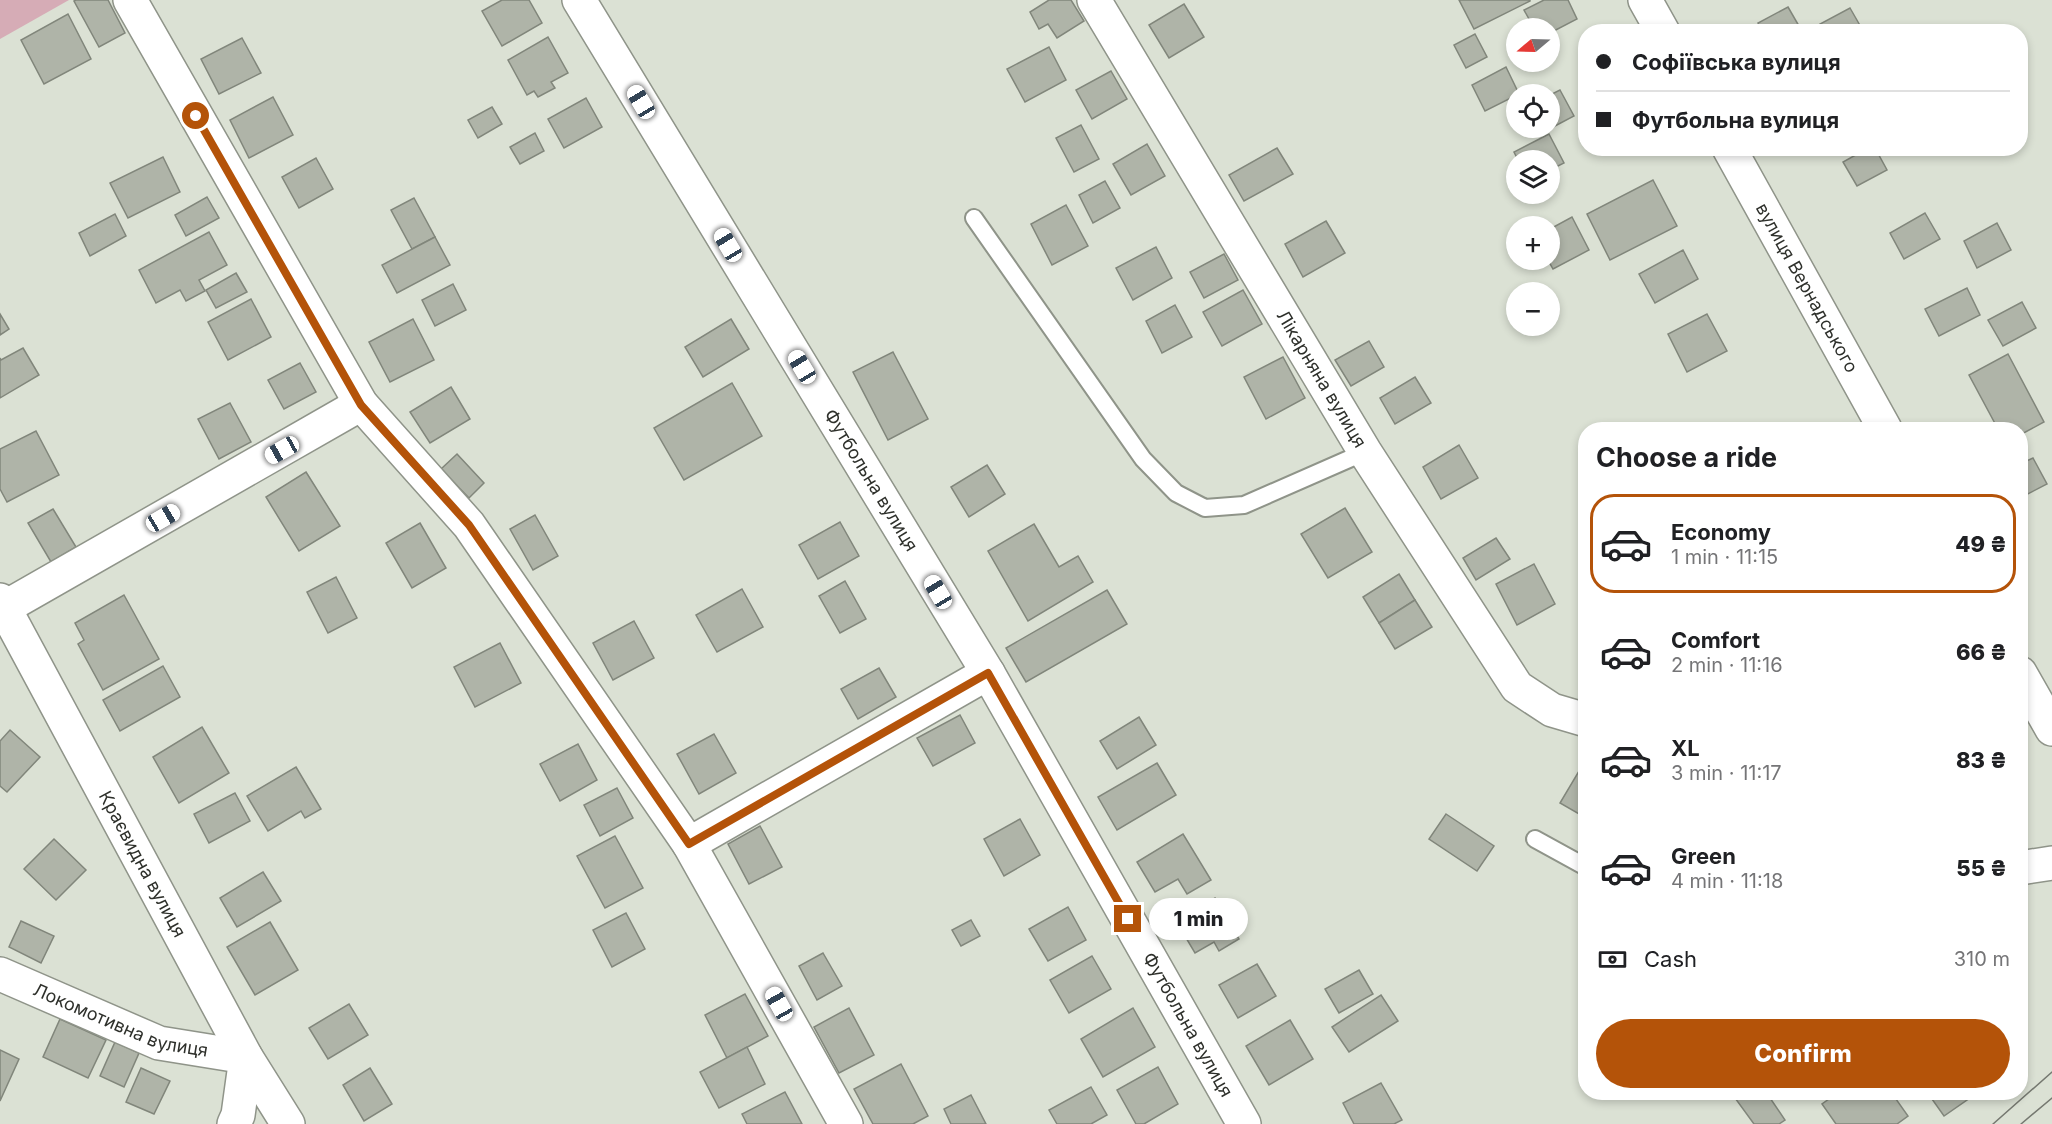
<!DOCTYPE html>
<html lang="en">
<head>
<meta charset="utf-8">
<style>
	:root { --surface:#fff; --page:#f2f2f2; --text:#202124; --muted:#757577; --line:#e0e0e0; --accent:#b45309 }
	body { margin:0; font-family:Inter,sans-serif; background:var(--page); color:var(--text); height:100vh; display:flex; flex-direction:column; font-size:22px; white-space:nowrap }
	* { box-sizing:border-box; margin:0 }
	p { font-size:20px; color:var(--muted) }
	.icon { flex:none; width:33px; height:33px; fill:none; stroke:currentColor; stroke-width:2; stroke-linecap:round; stroke-linejoin:round }
	.map { position:relative; flex:1; overflow:hidden }
	.side { position:absolute; left:1578px; top:422px; width:450px; height:678px; display:flex; flex-direction:column; background:var(--surface); border-radius:24px; box-shadow:0 3px 9px #0003 }
	.side>* { flex:none }
	.guide { position:absolute; left:1578px; top:24px; width:450px; height:132px; border-radius:24px; box-shadow:0 3px 9px #0003; display:grid; align-content:center; height:132px; padding:0 18px; background:var(--surface) }
	.needle { width:39px; rotate:251deg }
	.tools { position:absolute; left:1506px; top:18px; display:grid; gap:12px }
	.tools a { display:grid; place-items:center; width:54px; height:54px; border-radius:50%; background:var(--surface); box-shadow:0 3px 9px #0003; font-size:30px }
	.end { position:absolute; width:27px; height:27px; margin:-14px; border:8px solid #b45309; background:#fff; box-shadow:0 0 0 3px #fff }
	.from { border-radius:50% }
	.bubble { position:absolute; height:42px; border-radius:21px; background:var(--surface); box-shadow:0 3px 9px #0003; font-size:20px; font-weight:800; line-height:42px; text-align:center }
	.car { position:absolute; width:18px; height:36px; margin:-18px -9px; border-radius:8px; box-shadow:0 0 4px 2px #0007; background:linear-gradient(#fff 24%,#345 0 40%,#fff 0 76%,#345 0 86%,#fff 0) }
	.guide b { display:flex; align-items:center; gap:21px; height:57px; font-size:22px }
	.guide b+b { border-top:2px solid var(--line) }
	.guide i { width:15px; height:15px; background:var(--text) }
	ul { padding:0; list-style:none }
	li { display:flex; align-items:center; gap:18px; height:99px; margin:0 12px 9px; padding:0 6px; border:3px solid transparent; border-radius:24px }
	li div { flex:1 }
	li b { display:block; font-size:22px }
	li em { font-style:normal; font-weight:800 }
	li.active { border-color:var(--accent) }
	li>.icon { width:54px; height:54px; stroke-width:1.5 }
	h2 { padding:0 18px; font-size:27px; line-height:72px }
	.pay { display:flex; align-items:center; gap:15px; height:66px; padding:0 18px; font-size:22px }
	.pay p { margin-inline-start:auto }
	.primary-button { display:flex; gap:12px; margin-top:auto; padding:12px 18px }
	.primary-button a { flex:1; height:69px; border-radius:36px; background:var(--accent); color:#fff; font-size:24px; font-weight:800; line-height:69px; text-align:center }
	.map>svg:first-child { display:block }
	.green { fill:#d6acb6 }
	.building { fill:#afb4a8; stroke:#81867b; stroke-width:1.5 }
	.lines { fill:none; stroke-linecap:round; stroke-linejoin:round }
	.lane-casing { stroke:#8f9489; stroke-width:20 }
	.street-casing { stroke:#8f9489; stroke-width:36 }
	.secondary-casing { stroke:#8f9489; stroke-width:36 }
	.lane { stroke:#fff; stroke-width:16 }
	.street { stroke:#fff; stroke-width:33 }
	.secondary { stroke:#fff; stroke-width:33 }
	.tram { stroke:#757870; stroke-width:1.5 }
	.route { stroke:#b45309; stroke-width:8 }
	.labels { text-anchor:middle; stroke-width:4.5; stroke-linejoin:round; paint-order:stroke }
	.street-label { font-size:18px; fill:#2e302b; stroke:#dbe1d4 }
</style>
</head>
<body>
<div class="map">
<svg width="2052" height="1124" viewBox="0 0 2052 1124">
	<rect width="100%" height="100%" fill="#dbe1d4"/>
	<path class="green" d="M0,0H69L0,39Z"/>
	<g class="building">
		<path d="M76,0H108L125,33L99,47L74,1Z"/>
		<path d="M502,0H529L542,23L502,46L482,11Z"/>
		<path d="M1049,0H1071L1084,21L1057,38L1048,24L1039,29L1030,12Z"/>
		<path d="M1459,0H1530V1L1474,29Z"/>
		<path d="M1544,0H1568L1577,19L1550,33V28H1534L1524,10Z"/>
		<path d="M1184,4L1204,37L1169,58L1149,25Z"/>
		<path d="M1788,7L1799,26L1789,32H1763L1758,23Z"/>
		<path d="M1850,8L1862,29L1857,32H1824L1820,24Z"/>
		<path d="M68,14L91,59L44,84L21,40Z"/>
		<path d="M1475,34L1487,57L1466,68L1454,45Z"/>
		<path d="M548,37L568,73L551,82L555,88L538,97L534,91L527,95L508,60Z"/>
		<path d="M242,38L261,73L219,94L201,59Z"/>
		<path d="M1049,47L1066,80L1025,102L1007,69Z"/>
		<path d="M1506,67L1519,94L1485,111L1472,85Z"/>
		<path d="M1111,71L1127,99L1092,119L1076,90Z"/>
		<path d="M1560,90L1574,116L1540,134L1537,128H1550V95Z"/>
		<path d="M273,97L293,135L249,158L230,120Z"/>
		<path d="M586,98L602,127L564,148L548,119Z"/>
		<path d="M492,107L502,124L478,138L468,120Z"/>
		<path d="M1081,125L1099,159L1074,172L1056,138Z"/>
		<path d="M535,133L544,151L520,164L510,147Z"/>
		<path d="M1549,134L1564,163L1550,170V160H1518L1514,152Z"/>
		<path d="M1147,144L1165,176L1131,195L1113,164Z"/>
		<path d="M1277,148L1293,174L1244,201L1229,175Z"/>
		<path d="M1868,148H1875L1887,170L1857,186L1843,162Z"/>
		<path d="M163,157L180,192L128,218L110,183Z"/>
		<path d="M316,158L333,189L299,208L282,177Z"/>
		<path d="M1653,180L1677,226L1610,260L1587,214Z"/>
		<path d="M1105,181L1120,208L1093,223L1079,195Z"/>
		<path d="M207,197L219,218L186,236L175,215Z"/>
		<path d="M414,198L435,237L412,249L391,210Z"/>
		<path d="M1066,205L1088,246L1052,265L1031,224Z"/>
		<path d="M1925,213L1940,239L1904,259L1890,233Z"/>
		<path d="M115,214L126,236L90,256L79,233Z"/>
		<path d="M1572,217L1589,250L1553,269L1548,260L1550,229Z"/>
		<path d="M1326,221L1345,253L1303,277L1285,244Z"/>
		<path d="M1997,223L2011,250L1977,268L1964,241Z"/>
		<path d="M209,232L227,265L199,280L205,291L186,301L180,290L156,303L139,270Z"/>
		<path d="M435,237L450,265L397,293L382,265Z"/>
		<path d="M1156,247L1172,278L1133,300L1116,268Z"/>
		<path d="M1683,250L1698,279L1655,303L1639,274Z"/>
		<path d="M1224,254L1238,280L1204,298L1190,272Z"/>
		<path d="M236,273L247,292L216,308L206,290Z"/>
		<path d="M453,284L466,310L435,326L422,300Z"/>
		<path d="M1967,288L1980,315L1939,336L1925,309Z"/>
		<path d="M1243,290L1262,324L1222,346L1203,312Z"/>
		<path d="M251,299L271,337L228,360L208,322Z"/>
		<path d="M2022,302L2036,328L2003,346L1988,320Z"/>
		<path d="M1175,305L1192,337L1162,353L1146,321Z"/>
		<path d="M0,314L9,329L0,335Z"/>
		<path d="M1707,314L1727,351L1687,372L1668,334Z"/>
		<path d="M413,319L434,360L390,382L369,342Z"/>
		<path d="M731,319L749,349L703,377L685,347Z"/>
		<path d="M1369,341L1384,367L1351,386L1335,360Z"/>
		<path d="M23,348L39,375L0,398V358L1,360Z"/>
		<path d="M893,352L928,419L888,440L853,372Z"/>
		<path d="M2008,354L2044,422L2020,435V429H1998L1969,375Z"/>
		<path d="M1283,357L1305,398L1266,419L1244,377Z"/>
		<path d="M300,363L316,392L284,409L268,380Z"/>
		<path d="M1415,377L1431,403L1395,424L1380,398Z"/>
		<path d="M732,383L762,436L684,480L654,428Z"/>
		<path d="M451,387L470,419L430,443L410,412Z"/>
		<path d="M230,403L251,442L219,459L198,419Z"/>
		<path d="M36,431L59,475L7,502L0,489V449Z"/>
		<path d="M1459,445L1478,478L1441,499L1423,467Z"/>
		<path d="M457,454L484,483L469,498L441,469Z"/>
		<path d="M2033,458L2047,484L2020,498V464Z"/>
		<path d="M987,465L1005,494L969,517L951,487Z"/>
		<path d="M306,472L340,526L299,551L266,497Z"/>
		<path d="M1345,508L1372,552L1328,578L1301,534Z"/>
		<path d="M53,509L76,547L51,562L28,523Z"/>
		<path d="M535,515L558,556L533,570L510,529Z"/>
		<path d="M840,522L859,556L818,579L799,545Z"/>
		<path d="M420,523L446,568L412,588L386,543Z"/>
		<path d="M1034,524L1059,567L1078,556L1093,582L1028,621L988,551Z"/>
		<path d="M1496,538L1510,559L1476,580L1463,558Z"/>
		<path d="M1534,564L1555,604L1517,625L1496,584Z"/>
		<path d="M1399,574L1415,600L1379,623L1363,597Z"/>
		<path d="M336,577L357,618L328,633L307,592Z"/>
		<path d="M845,581L866,619L840,633L819,596Z"/>
		<path d="M742,589L763,627L717,652L696,615Z"/>
		<path d="M1107,590L1127,624L1026,682L1006,648Z"/>
		<path d="M124,595L159,659L103,690L78,644L84,640L75,623Z"/>
		<path d="M1415,600L1432,627L1395,649L1379,623Z"/>
		<path d="M634,621L654,658L613,680L593,643Z"/>
		<path d="M500,643L521,683L475,707L454,667Z"/>
		<path d="M163,666L180,697L120,731L103,700Z"/>
		<path d="M879,668L896,697L858,719L841,689Z"/>
		<path d="M960,715L975,743L933,766L917,738Z"/>
		<path d="M1139,717L1156,745L1117,769L1100,741Z"/>
		<path d="M202,727L229,773L179,803L153,757Z"/>
		<path d="M10,730L40,757L7,792L0,786V741Z"/>
		<path d="M714,734L736,773L699,794L677,754Z"/>
		<path d="M578,744L597,780L560,801L540,764Z"/>
		<path d="M1157,763L1176,795L1117,830L1098,797Z"/>
		<path d="M1582,766L1586,768V818L1560,803Z"/>
		<path d="M296,767L321,809L305,818L301,811L268,831L247,796Z"/>
		<path d="M617,788L633,818L600,836L584,805Z"/>
		<path d="M235,793L250,821L209,843L194,814Z"/>
		<path d="M1446,814L1494,846L1477,871L1429,839Z"/>
		<path d="M1020,819L1040,855L1004,876L984,839Z"/>
		<path d="M760,826L782,867L749,884L728,844Z"/>
		<path d="M1183,834L1211,880L1187,894L1178,879L1155,892L1137,862Z"/>
		<path d="M615,836L643,888L605,908L577,856Z"/>
		<path d="M54,839L86,870L56,900L24,869Z"/>
		<path d="M263,872L281,901L237,927L220,898Z"/>
		<path d="M1215,898L1239,939L1219,951L1214,942L1195,953L1176,921Z"/>
		<path d="M1068,907L1086,940L1048,961L1029,929Z"/>
		<path d="M626,913L645,949L612,967L593,930Z"/>
		<path d="M971,920L980,936L961,946L952,930Z"/>
		<path d="M21,921L54,936L41,963L9,947Z"/>
		<path d="M270,922L298,970L255,995L227,947Z"/>
		<path d="M823,953L842,986L817,1000L799,966Z"/>
		<path d="M1092,956L1111,989L1069,1013L1050,980Z"/>
		<path d="M1257,964L1276,996L1238,1018L1219,985Z"/>
		<path d="M1359,970L1373,994L1339,1013L1325,989Z"/>
		<path d="M745,994L768,1036L727,1058L705,1015Z"/>
		<path d="M1381,995L1398,1021L1349,1052L1332,1027Z"/>
		<path d="M349,1004L368,1035L328,1059L309,1028Z"/>
		<path d="M849,1008L874,1055L839,1073L814,1027Z"/>
		<path d="M1133,1008L1155,1047L1103,1077L1081,1039Z"/>
		<path d="M60,1019L106,1040L88,1078L43,1057Z"/>
		<path d="M1290,1020L1313,1059L1269,1085L1246,1046Z"/>
		<path d="M115,1042L139,1053L124,1087L100,1076Z"/>
		<path d="M747,1047L765,1084L719,1108L700,1072Z"/>
		<path d="M0,1050L19,1059L0,1101Z"/>
		<path d="M901,1064L928,1116L913,1124H873L854,1089Z"/>
		<path d="M1158,1067L1178,1104L1144,1124H1136L1117,1090Z"/>
		<path d="M141,1068L170,1081L154,1114L126,1102Z"/>
		<path d="M370,1068L392,1104L364,1121L343,1085Z"/>
		<path d="M1381,1083L1402,1120L1394,1124H1354L1343,1103Z"/>
		<path d="M1091,1087L1107,1115L1091,1124H1057L1049,1110Z"/>
		<path d="M785,1092L802,1124H747L742,1114Z"/>
		<path d="M1744,1092H1766L1785,1120L1779,1124H1754L1735,1098Z"/>
		<path d="M1839,1092H1891L1908,1116L1897,1124H1836L1822,1104Z"/>
		<path d="M1927,1092H1977V1093L1944,1116Z"/>
		<path d="M971,1095L986,1124H951L944,1109Z"/>
	</g>
	<g class="lines">
		<g class="lane-casing">
			<g id="lane">
				<path d="M974,218L1143,459L1176,493L1205,508L1244,505L1365,452"/>
				<path d="M1535,839L1586,867"/>
			</g>
		</g>
		<g class="street-casing">
			<g id="street">
				<path d="M130,0L361,404L469,525L689,844L846,1124"/>
				<path id="s1" d="M579,0L988,673L1244,1124"/>
				<path id="s2" d="M1094,0L1365,452L1517,687L1552,710L1586,720"/>
				<path id="s3" d="M0,600L246,1057L288,1124"/>
				<path d="M4,608L361,404"/>
				<path d="M689,844L988,673"/>
				<path d="M2020,868L2052,863"/>
				<path id="s4" d="M0,974L159,1043L246,1057L238,1115L234,1124"/>
			</g>
		</g>
		<g class="secondary-casing">
			<g id="secondary">
				<path d="M1645,0L1663,32"/>
				<path id="s5" d="M1729,148L1885,429"/>
				<path d="M2020,673L2052,729"/>
			</g>
		</g>
		<use href="#lane" class="lane"/>
		<use href="#street" class="street"/>
		<use href="#secondary" class="secondary"/>
		<g class="tram">
			<path d="M1993,1124L2052,1072"/>
			<path d="M2021,1124L2052,1098"/>
		</g>
	</g>
	<g class="lines">
		<path class="route" d="M196,116L361,405L469,525L689,844L988,673L1128,919"/>
	</g>
	<g class="labels">
		<g class="street-label">
			<text dy="6" stroke="none"><textPath href="#s5" startOffset="160">вулиця Вернадського</textPath></text>
			<text dy="6" stroke="none"><textPath href="#s2" startOffset="442">Лікарняна вулиця</textPath></text>
			<text dy="6" stroke="none"><textPath href="#s1" startOffset="562">Футбольна вулиця</textPath></text>
			<text dy="6" stroke="none"><textPath href="#s3" startOffset="300">Краєвидна вулиця</textPath></text>
			<text dy="6" stroke="none"><textPath href="#s4" startOffset="130">Локомотивна вулиця</textPath></text>
			<text dy="6" stroke="none"><textPath href="#s1" startOffset="1192">Футбольна вулиця</textPath></text>
		</g>
	</g>
</svg>
<div class="tools">
<a><svg class="needle" viewBox="-14 -14 28 28"><path d="M0-13l5 13h-10z" fill="#e53935"/><path d="M0 13l5-13h-10z" fill="#757577"/></svg></a>
<a><svg class="icon" aria-label="locate" viewBox="0 0 24 24"><circle cx="12" cy="12" r="6"/><path d="M12 2v4M12 18v4M2 12h4M18 12h4"/></svg></a>
<a><svg class="icon" aria-label="layers" viewBox="0 0 24 24"><path d="M12 4l9 5-9 5-9-5zM3 14l9 5 9-5"/></svg></a>
<a>+</a>
<a>−</a>
</div>
<i class="end from" style="left:196px;top:116px"></i>
<i class="end" style="left:1128px;top:919px"></i>
<div class="bubble" style="left:1149px;top:898px;width:99px">1 min</div>
<i class="car" style="left:641px;top:102px;rotate:329deg"></i>
<i class="car" style="left:728px;top:245px;rotate:329deg"></i>
<i class="car" style="left:802px;top:367px;rotate:329deg"></i>
<i class="car" style="left:282px;top:450px;rotate:241deg"></i>
<i class="car" style="left:163px;top:518px;rotate:60deg"></i>
<i class="car" style="left:938px;top:592px;rotate:329deg"></i>
<i class="car" style="left:779px;top:1004px;rotate:331deg"></i>
<div class="guide">
<b><i class="from"></i>Софіївська вулиця</b>
<b><i></i>Футбольна вулиця</b>
</div>
<section class="side">
<h2>Choose a ride</h2>
<ul>
<li class="active"><svg class="icon" aria-label="car" viewBox="0 0 24 24"><path d="M5 17H2v-5l4-1 3-4h7l3 4 3 1v5h-3M9 17h6M6 11h13"/><circle cx="7" cy="17" r="2"/><circle cx="17" cy="17" r="2"/></svg><div><b>Economy</b><p>1 min · 11:15</p></div><em>49 ₴</em></li>
<li><svg class="icon" aria-label="car" viewBox="0 0 24 24"><path d="M5 17H2v-5l4-1 3-4h7l3 4 3 1v5h-3M9 17h6M6 11h13"/><circle cx="7" cy="17" r="2"/><circle cx="17" cy="17" r="2"/></svg><div><b>Comfort</b><p>2 min · 11:16</p></div><em>66 ₴</em></li>
<li><svg class="icon" aria-label="car" viewBox="0 0 24 24"><path d="M5 17H2v-5l4-1 3-4h7l3 4 3 1v5h-3M9 17h6M6 11h13"/><circle cx="7" cy="17" r="2"/><circle cx="17" cy="17" r="2"/></svg><div><b>XL</b><p>3 min · 11:17</p></div><em>83 ₴</em></li>
<li><svg class="icon" aria-label="car" viewBox="0 0 24 24"><path d="M5 17H2v-5l4-1 3-4h7l3 4 3 1v5h-3M9 17h6M6 11h13"/><circle cx="7" cy="17" r="2"/><circle cx="17" cy="17" r="2"/></svg><div><b>Green</b><p>4 min · 11:18</p></div><em>55 ₴</em></li>
</ul>
<div class="pay"><svg class="icon" aria-label="cash" viewBox="0 0 24 24"><path d="M3 7h18v10H3z"/><circle cx="12" cy="12" r="2"/></svg>Cash<p>310 m</p></div>
<div class="primary-button"><a>Confirm</a></div>
</section>
</div>
</body>
</html>
